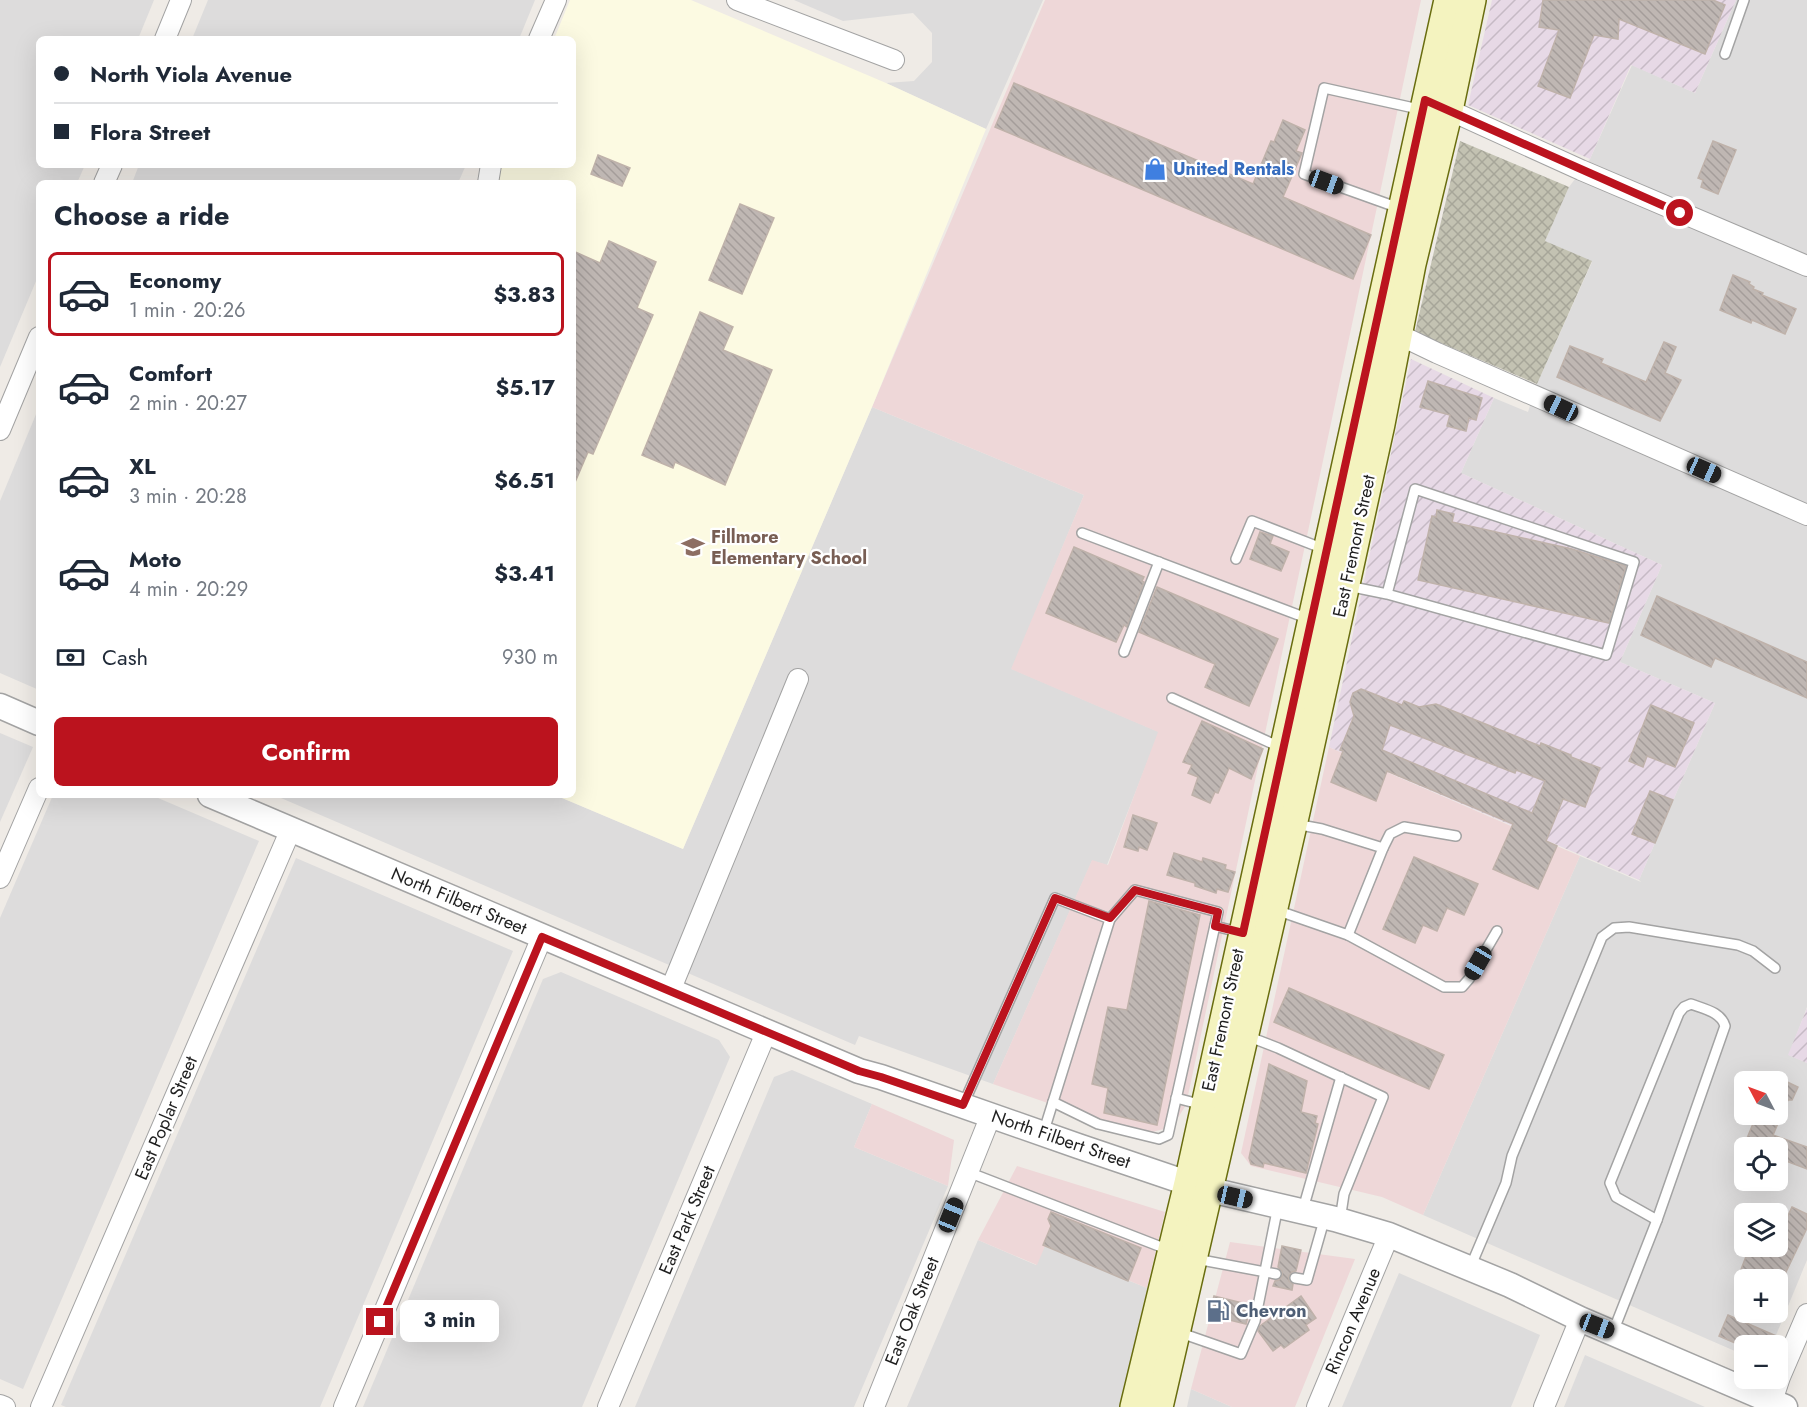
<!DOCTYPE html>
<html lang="en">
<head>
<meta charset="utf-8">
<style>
	:root { --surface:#fff; --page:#f6f6f7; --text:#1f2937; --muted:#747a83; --line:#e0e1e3; --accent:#bb131e }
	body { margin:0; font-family:Jost,sans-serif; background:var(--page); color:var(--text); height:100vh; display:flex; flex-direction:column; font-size:22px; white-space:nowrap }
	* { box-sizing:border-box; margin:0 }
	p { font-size:20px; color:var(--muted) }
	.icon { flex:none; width:33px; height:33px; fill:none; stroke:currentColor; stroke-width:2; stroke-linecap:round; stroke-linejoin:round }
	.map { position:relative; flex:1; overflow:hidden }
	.panel { position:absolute; left:36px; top:180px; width:540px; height:618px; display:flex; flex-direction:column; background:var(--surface); border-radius:9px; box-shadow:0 6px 24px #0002 }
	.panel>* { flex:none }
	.top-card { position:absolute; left:36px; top:36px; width:540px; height:132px; border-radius:9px; box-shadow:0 6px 24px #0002; display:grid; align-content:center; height:132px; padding:0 18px; background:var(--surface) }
	.needle { width:39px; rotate:311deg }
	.tools { position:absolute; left:1734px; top:1071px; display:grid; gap:12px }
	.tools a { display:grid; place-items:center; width:54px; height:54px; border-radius:9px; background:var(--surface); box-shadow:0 6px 24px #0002; font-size:30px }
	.end { position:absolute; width:27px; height:27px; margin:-14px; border:8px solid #bb131e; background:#fff; box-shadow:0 0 0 3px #fff }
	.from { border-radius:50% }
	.bubble { position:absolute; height:42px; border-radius:9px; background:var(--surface); box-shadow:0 6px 24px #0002; font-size:20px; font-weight:700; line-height:42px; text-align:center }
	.car { position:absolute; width:18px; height:36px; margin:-18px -9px; border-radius:8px; box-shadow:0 0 4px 2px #0007; background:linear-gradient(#222 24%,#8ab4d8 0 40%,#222 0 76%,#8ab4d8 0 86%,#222 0) }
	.top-card b { display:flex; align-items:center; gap:21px; height:57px; font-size:22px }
	.top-card b+b { border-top:2px solid var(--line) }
	.top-card i { width:15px; height:15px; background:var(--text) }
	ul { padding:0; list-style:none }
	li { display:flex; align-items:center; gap:18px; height:84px; margin:0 12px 9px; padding:0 6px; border:3px solid transparent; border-radius:9px }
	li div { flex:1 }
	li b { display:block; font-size:22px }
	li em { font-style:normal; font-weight:700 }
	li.active { border-color:var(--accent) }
	li>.icon { width:54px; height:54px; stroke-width:1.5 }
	h2 { padding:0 18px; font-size:27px; line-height:72px }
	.pay { display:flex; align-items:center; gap:15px; height:66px; padding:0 18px; font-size:22px }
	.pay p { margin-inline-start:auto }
	.button { display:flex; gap:12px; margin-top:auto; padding:12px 18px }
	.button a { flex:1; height:69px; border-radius:9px; background:var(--accent); color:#fff; font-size:24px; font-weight:700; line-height:69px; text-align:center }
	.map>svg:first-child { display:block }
	.residential { fill:#dddcdc; fill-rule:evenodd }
	.commercial { fill:#eed7d8 }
	.industrial { fill:url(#industrial-furrows) }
	.education { fill:#fcfae2 }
	.construction { fill:url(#construction-cross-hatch) }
	.building { fill:url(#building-back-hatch); stroke:#bfb2aa; stroke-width:1.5; fill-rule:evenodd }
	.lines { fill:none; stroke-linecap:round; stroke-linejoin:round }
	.service-casing { stroke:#a3a3a3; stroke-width:12 }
	.minor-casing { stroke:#a3a3a3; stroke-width:22 }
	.tertiary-casing { stroke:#a3a3a3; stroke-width:27 }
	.secondary-casing { stroke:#696d0f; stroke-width:30 }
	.service { stroke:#fff; stroke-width:9 }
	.minor { stroke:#fff; stroke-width:20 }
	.tertiary { stroke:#fff; stroke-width:24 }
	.secondary { stroke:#f4f3bf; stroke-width:27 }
	.route { stroke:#bb131e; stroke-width:8 }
	.labels { text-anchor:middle; stroke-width:4.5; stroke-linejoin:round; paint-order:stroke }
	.shop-label { font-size:18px; font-weight:bold; fill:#366cbe; stroke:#fff; text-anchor:start }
	.education-label { font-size:18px; font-weight:bold; fill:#785e54; stroke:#fff; text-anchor:start }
	.street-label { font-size:18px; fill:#1f1f1f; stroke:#fff }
	.service-label { font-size:18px; font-weight:bold; fill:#4e5e75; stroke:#fff; text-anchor:start }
</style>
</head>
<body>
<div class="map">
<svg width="1807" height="1407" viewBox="0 0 1807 1407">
	<defs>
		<pattern id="industrial-furrows" width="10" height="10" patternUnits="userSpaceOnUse" patternTransform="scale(1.5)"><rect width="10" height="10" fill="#e7d9e6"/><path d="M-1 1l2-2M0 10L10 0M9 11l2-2" fill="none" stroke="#c6bac5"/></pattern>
		<pattern id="construction-cross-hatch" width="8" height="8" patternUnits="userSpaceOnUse" patternTransform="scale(1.5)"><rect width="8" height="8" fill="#c3c2b2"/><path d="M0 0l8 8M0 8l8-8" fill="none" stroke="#a7a699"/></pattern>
		<pattern id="building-back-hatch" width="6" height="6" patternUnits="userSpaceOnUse" patternTransform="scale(1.5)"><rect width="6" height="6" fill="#bfb7b3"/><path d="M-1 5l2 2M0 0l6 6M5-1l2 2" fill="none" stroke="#a49d9a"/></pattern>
	</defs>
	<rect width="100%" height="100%" fill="#efebe6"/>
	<g class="residential">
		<path d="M0,0H154L138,39H39V165H85L77,183H39V274L0,367Z"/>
		<path d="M208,0H535L519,39H192Z"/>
		<path d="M794,0H1043L986,129L886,83L914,81L932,62V33L913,13L843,21Z"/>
		<path d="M1736,0H1807V1007L1789,1055L1807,1063V1260L1772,1345L1744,1346V1355L1423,1215L1580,856L1641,882L1639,880L1715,703L1620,662L1662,565L1461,473L1494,398L1528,412L1537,384L1592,262L1545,241L1569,187L1590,159L1632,65L1695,93ZM1744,1082H1778V1114H1744ZM1744,1148H1778V1180H1744ZM1744,1214H1778V1246H1744ZM1744,1280H1778V1312H1744Z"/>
		<path d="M139,165H466L458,183H132Z"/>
		<path d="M39,407V690L0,673V501Z"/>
		<path d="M872,407L1084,495L1012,669L1159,732L1107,865L1092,861L993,1084L859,1036L855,1045L274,795H555L683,849Z"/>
		<path d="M0,733L33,747L0,822Z"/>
		<path d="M53,795H151L259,841L23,1389L0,1379V918Z"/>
		<path d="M296,858L513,951L320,1407H66L61,1405Z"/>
		<path d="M561,972L719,1040L730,1057L582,1407H363L543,979Z"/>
		<path d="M792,1070L872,1104L854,1147L948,1186L854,1407H635L774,1077Z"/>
		<path d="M978,1240L1036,1265L1044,1246L1147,1288L1120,1407H907Z"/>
		<path d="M1399,1273L1540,1335L1511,1407H1342Z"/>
		<path d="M1585,1355L1705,1407H1564Z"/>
		<path d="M1191,1389L1232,1407H1187Z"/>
	</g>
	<g class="commercial">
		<path d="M1045,0H1421L1186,1105L1172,1127L1140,1135L993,1084L1092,860L1108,865L1158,732L1011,669L1084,495L872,407Z"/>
		<path d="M1329,747L1580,856L1423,1215L1382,1197L1251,1166L1241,1153Z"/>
		<path d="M872,1104L954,1140L948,1186L854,1147Z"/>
		<path d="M1017,1166L1165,1212L1147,1288L1045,1246L1037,1265L978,1240Z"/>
		<path d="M1230,1242L1355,1259L1295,1407H1232L1191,1389Z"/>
	</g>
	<g class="industrial">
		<path d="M1492,0H1736L1695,93L1631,65L1590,159L1468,105Z"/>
		<path d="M1411,359L1494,398L1461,473L1662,565L1620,662L1715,703L1639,880L1329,747Z"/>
		<path d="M1807,1008V1063L1788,1055Z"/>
	</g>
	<path class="education" d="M570,0H691L886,83L986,129L872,407L683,849L555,795H573V183H495L502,165H573V39H554Z"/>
	<path class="construction" d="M1460,141L1569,187L1545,241L1592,261L1537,384L1415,332Z"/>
	<g class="building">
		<path d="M1543,0H1713L1725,5L1705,54L1619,19L1618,39L1594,35L1570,98L1538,86L1559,30L1539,27Z"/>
		<path d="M1014,83L1253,184L1271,141L1274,142L1283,120L1305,130L1296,151L1302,153L1283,197L1371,235L1353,279L995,127Z"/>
		<path d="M1713,141L1736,150L1718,194L1701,187L1703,180L1698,178Z"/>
		<path d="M598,155L630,168L622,186L591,174Z"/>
		<path d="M740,204L774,218L742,294L709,280Z"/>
		<path d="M609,241L656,262L637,308L653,315L593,454L588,452L573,487V251L600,263Z"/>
		<path d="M1733,275L1750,282L1749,284L1754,287L1753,289L1763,293L1762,295L1796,309L1785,334L1752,320L1751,323L1720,310Z"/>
		<path d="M700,312L733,327L723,350L772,370L725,485L675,462L673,468L642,455Z"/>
		<path d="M1664,342L1676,347L1665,373L1681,380L1660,421L1557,377L1570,346L1603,359L1601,363L1646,382Z"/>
		<path d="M1428,381L1482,398L1476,420L1469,418L1466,431L1447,426L1450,415L1420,407Z"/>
		<path d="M1437,510L1454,514L1452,522L1572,549L1626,566L1609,623L1418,580L1432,516L1436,517Z"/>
		<path d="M1260,532L1273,536L1270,544L1289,552L1281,571L1250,559Z"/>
		<path d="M1074,547L1144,577L1142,581L1144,582L1127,627L1124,625L1116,642L1046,613Z"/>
		<path d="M1157,587L1278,639L1249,706L1205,687L1215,664L1139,632Z"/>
		<path d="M1657,596L1807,662V698L1715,658L1711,667L1641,635Z"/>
		<path d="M1361,689L1402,705L1404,701L1419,707L1436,704L1540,746L1541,743L1571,755V757L1600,768L1585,807L1563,799L1546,841L1557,846L1538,889L1493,869L1513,824L1387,771L1376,801L1331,782L1343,751L1340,750L1354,716L1350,702L1353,693ZM1390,725L1515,773L1516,770L1545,781L1532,813L1382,750Z"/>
		<path d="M1651,705L1694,723L1675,767L1647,756L1643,767L1629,761Z"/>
		<path d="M1202,721L1263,749L1251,779L1229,768L1218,793L1215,792L1210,803L1192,795L1198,777L1188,773L1192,765L1183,762Z"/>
		<path d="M1650,791L1673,800L1655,843L1632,834Z"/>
		<path d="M1133,815L1157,823L1147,850L1139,847L1138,851L1124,847Z"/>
		<path d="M1174,853L1202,862L1203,858L1226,865L1225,869L1235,872L1228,892L1217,889L1216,893L1195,886V883L1167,875Z"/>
		<path d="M1414,857L1478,884L1464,915L1447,908L1437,931L1423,925L1415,943L1383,929Z"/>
		<path d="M1149,901L1200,915L1157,1125L1104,1113L1108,1088L1092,1084L1108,1007L1127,1010Z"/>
		<path d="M1289,988L1444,1055L1429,1089L1274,1022Z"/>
		<path d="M1269,1064L1307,1081L1301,1112L1317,1116L1315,1123L1318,1124L1306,1173L1264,1163L1263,1167L1251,1164L1249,1158Z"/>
		<path d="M1781,1079L1798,1087L1792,1100H1788L1773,1135L1807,1147V1169L1778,1158V1148H1743L1757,1114H1778V1088Z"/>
		<path d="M1792,1207L1807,1214V1228L1785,1274L1782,1273L1781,1275L1769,1269L1765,1280H1737L1750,1246H1778V1223L1783,1226Z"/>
		<path d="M1051,1212L1141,1248L1128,1281L1043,1245L1051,1226L1048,1219Z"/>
		<path d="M1282,1246L1301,1250L1296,1271L1292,1272L1289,1276V1281L1293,1284L1292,1290L1273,1286L1275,1281L1279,1280L1282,1276V1271L1278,1267Z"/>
		<path d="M1214,1296L1251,1305L1246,1324L1209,1315Z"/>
		<path d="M1301,1296L1316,1318L1306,1325L1309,1330L1284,1348L1281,1345L1273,1351L1258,1331L1260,1326Z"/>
		<path d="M1728,1315L1783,1339L1779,1349L1778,1346H1768L1755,1340L1752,1346H1742L1719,1336Z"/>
	</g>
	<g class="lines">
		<g class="service-casing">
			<g id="service">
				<path d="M1725,54L1744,0"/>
				<path d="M1399,208L1304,174L1324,88L1423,110"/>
				<path d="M1082,533L1309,619"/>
				<path d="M1236,559L1252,521L1324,549"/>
				<path d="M1348,586L1387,594L1606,655L1634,562L1415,489L1387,594"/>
				<path d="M1124,652L1159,562"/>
				<path d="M1172,698L1282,748"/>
				<path d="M1383,848L1390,834L1404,827L1456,836"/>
				<path d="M1276,910L1348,935L1383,848L1322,829L1295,824"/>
				<path d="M1215,926L1242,933"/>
				<path d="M1348,935L1444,987H1462L1469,979L1497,931"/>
				<path d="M1691,1004C1704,1009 1721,1012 1725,1026L1657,1220L1616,1197L1610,1183L1679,1013L1684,1007Z"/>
				<path d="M1247,1036L1278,1048L1383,1097L1344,1194L1340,1220"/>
				<path d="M1176,1098L1203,1105"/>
				<path d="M1053,1102L1098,1124L1159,1139L1168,1135L1218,912L1135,890L1110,919"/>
				<path d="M963,1105L1055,898L1110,919L1043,1134"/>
				<path d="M968,1172L1169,1250"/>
				<path d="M1303,1209L1341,1077"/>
				<path d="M1196,1259L1276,1274"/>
				<path d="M1470,1268L1506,1183L1512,1156L1602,937L1614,928L1629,927L1738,945L1753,951L1775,968"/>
				<path d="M1295,1278L1307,1280L1325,1217"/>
				<path d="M1178,1332L1241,1354L1255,1321L1278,1206"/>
				<path d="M1613,1332L1657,1220"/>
			</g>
		</g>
		<g class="minor-casing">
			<g id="minor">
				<path d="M737,0L894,60"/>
				<path d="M165,39L181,0"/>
				<path d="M539,39L556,0"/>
				<path d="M1438,105L1581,170L1807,266"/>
				<path d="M104,183L112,165"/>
				<path d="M488,183L491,165"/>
				<path d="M1387,329L1437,353L1807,515"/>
				<path d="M0,430L39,337"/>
				<path d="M0,878L39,788"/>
				<path d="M670,991L798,679"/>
				<path d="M0,1405L5,1407"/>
				<path d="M41,1407L291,829"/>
				<path d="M344,1407L542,937"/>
				<path d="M608,1407L766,1033"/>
				<path d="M874,1407L991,1115"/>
				<path d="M1317,1407L1389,1235"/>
				<path d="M1544,1407L1580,1319"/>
				<path d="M1770,1407L1780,1377L1807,1314"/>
			</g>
		</g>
		<g class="tertiary-casing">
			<g id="tertiary">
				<path d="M0,706L39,723"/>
				<path d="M210,795L859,1071L881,1077L1078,1146L1202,1188L1335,1219L1389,1235L1510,1285L1580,1319L1785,1407"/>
			</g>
		</g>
		<g class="secondary-casing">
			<g id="secondary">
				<path d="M1134,1407L1188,1183L1448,0"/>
				<path d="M1159,1407L1296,812L1381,424L1412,264L1449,110L1472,0"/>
			</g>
		</g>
		<use href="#service" class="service"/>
		<use href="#minor" class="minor"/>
		<use href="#tertiary" class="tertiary"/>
		<use href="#secondary" class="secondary"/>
	</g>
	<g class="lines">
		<path class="route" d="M380,1322L542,937L859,1071L881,1077L963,1105L1055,898L1110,918L1135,890L1218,912L1215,926L1243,933L1425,100L1680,213"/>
	</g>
	<defs>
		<g id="shop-bare" transform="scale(1.8)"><path d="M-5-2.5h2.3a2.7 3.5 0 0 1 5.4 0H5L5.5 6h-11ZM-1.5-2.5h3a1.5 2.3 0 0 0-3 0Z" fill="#3f7fe0" stroke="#fff" stroke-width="2.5" paint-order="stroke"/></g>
		<g id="school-bare" transform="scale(1.8)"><path d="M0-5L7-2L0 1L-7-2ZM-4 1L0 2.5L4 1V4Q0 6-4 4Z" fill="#8d6e63" stroke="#fff" stroke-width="2.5" paint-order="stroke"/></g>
		<g id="fuel-bare" transform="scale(1.8)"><path d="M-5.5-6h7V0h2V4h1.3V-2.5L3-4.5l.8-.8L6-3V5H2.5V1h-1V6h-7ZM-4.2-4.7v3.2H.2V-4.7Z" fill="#5c6f8a" stroke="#fff" stroke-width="2.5" paint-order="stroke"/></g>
	</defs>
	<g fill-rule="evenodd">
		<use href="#shop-bare" x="1155" y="169"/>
		<use href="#school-bare" x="693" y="547"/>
		<use href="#fuel-bare" x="1218" y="1311"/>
	</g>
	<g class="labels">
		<g class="shop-label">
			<text x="1173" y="175">United Rentals</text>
		</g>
		<g class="education-label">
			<text x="711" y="543">Fillmore<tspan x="711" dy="21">Elementary School</tspan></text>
		</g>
		<g class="street-label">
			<text transform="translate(1354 546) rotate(-78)" y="6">East Fremont Street</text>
			<text transform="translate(459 901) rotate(23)" y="6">North Filbert Street</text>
			<text transform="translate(1223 1020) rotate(-78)" y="6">East Fremont Street</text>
			<text transform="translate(166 1118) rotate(-67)" y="6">East Poplar Street</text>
			<text transform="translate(1061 1139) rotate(19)" y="6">North Filbert Street</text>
			<text transform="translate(687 1220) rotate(-67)" y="6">East Park Street</text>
			<text transform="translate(912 1311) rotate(-68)" y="6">East Oak Street</text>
			<text transform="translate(1353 1321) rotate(-67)" y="6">Rincon Avenue</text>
		</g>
		<g class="service-label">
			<text x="1236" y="1317">Chevron</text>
		</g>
	</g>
</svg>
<div class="tools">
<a><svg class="needle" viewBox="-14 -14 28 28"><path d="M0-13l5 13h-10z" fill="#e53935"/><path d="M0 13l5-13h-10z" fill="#747a83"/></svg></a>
<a><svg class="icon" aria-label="locate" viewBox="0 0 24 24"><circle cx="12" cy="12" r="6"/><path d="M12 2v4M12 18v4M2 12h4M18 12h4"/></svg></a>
<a><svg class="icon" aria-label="layers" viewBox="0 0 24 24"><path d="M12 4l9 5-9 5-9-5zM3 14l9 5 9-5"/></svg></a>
<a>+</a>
<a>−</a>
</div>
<i class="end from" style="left:1680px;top:213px"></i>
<i class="end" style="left:380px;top:1322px"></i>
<div class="bubble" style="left:400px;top:1300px;width:99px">3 min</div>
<i class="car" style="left:1326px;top:182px;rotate:110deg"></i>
<i class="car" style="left:1561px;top:408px;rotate:295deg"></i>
<i class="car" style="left:1704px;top:470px;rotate:114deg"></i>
<i class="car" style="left:1478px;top:963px;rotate:210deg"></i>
<i class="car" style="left:1235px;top:1197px;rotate:103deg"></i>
<i class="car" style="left:951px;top:1215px;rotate:22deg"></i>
<i class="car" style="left:1597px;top:1326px;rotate:111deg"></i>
<div class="top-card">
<b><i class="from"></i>North Viola Avenue</b>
<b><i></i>Flora Street</b>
</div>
<section class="panel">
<h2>Choose a ride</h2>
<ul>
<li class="active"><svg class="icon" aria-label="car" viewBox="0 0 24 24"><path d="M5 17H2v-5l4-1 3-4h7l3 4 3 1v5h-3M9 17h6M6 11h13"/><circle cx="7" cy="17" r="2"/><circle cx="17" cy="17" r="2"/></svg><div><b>Economy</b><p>1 min · 20:26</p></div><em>$3.83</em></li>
<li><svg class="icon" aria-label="car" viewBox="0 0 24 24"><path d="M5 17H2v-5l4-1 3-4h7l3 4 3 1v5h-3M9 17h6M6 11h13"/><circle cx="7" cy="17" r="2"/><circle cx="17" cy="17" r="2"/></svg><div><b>Comfort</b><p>2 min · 20:27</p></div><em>$5.17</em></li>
<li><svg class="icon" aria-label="car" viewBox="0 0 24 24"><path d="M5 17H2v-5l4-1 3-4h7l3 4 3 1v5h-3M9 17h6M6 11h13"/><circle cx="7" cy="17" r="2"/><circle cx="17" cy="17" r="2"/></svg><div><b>XL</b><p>3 min · 20:28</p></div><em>$6.51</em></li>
<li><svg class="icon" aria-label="car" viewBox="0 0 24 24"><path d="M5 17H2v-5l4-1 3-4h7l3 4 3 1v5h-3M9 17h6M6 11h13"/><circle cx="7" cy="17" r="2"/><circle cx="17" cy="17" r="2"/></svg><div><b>Moto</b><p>4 min · 20:29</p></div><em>$3.41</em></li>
</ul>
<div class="pay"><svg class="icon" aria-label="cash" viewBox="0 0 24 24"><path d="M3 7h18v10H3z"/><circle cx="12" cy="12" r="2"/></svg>Cash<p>930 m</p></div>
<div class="button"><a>Confirm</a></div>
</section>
</div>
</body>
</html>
